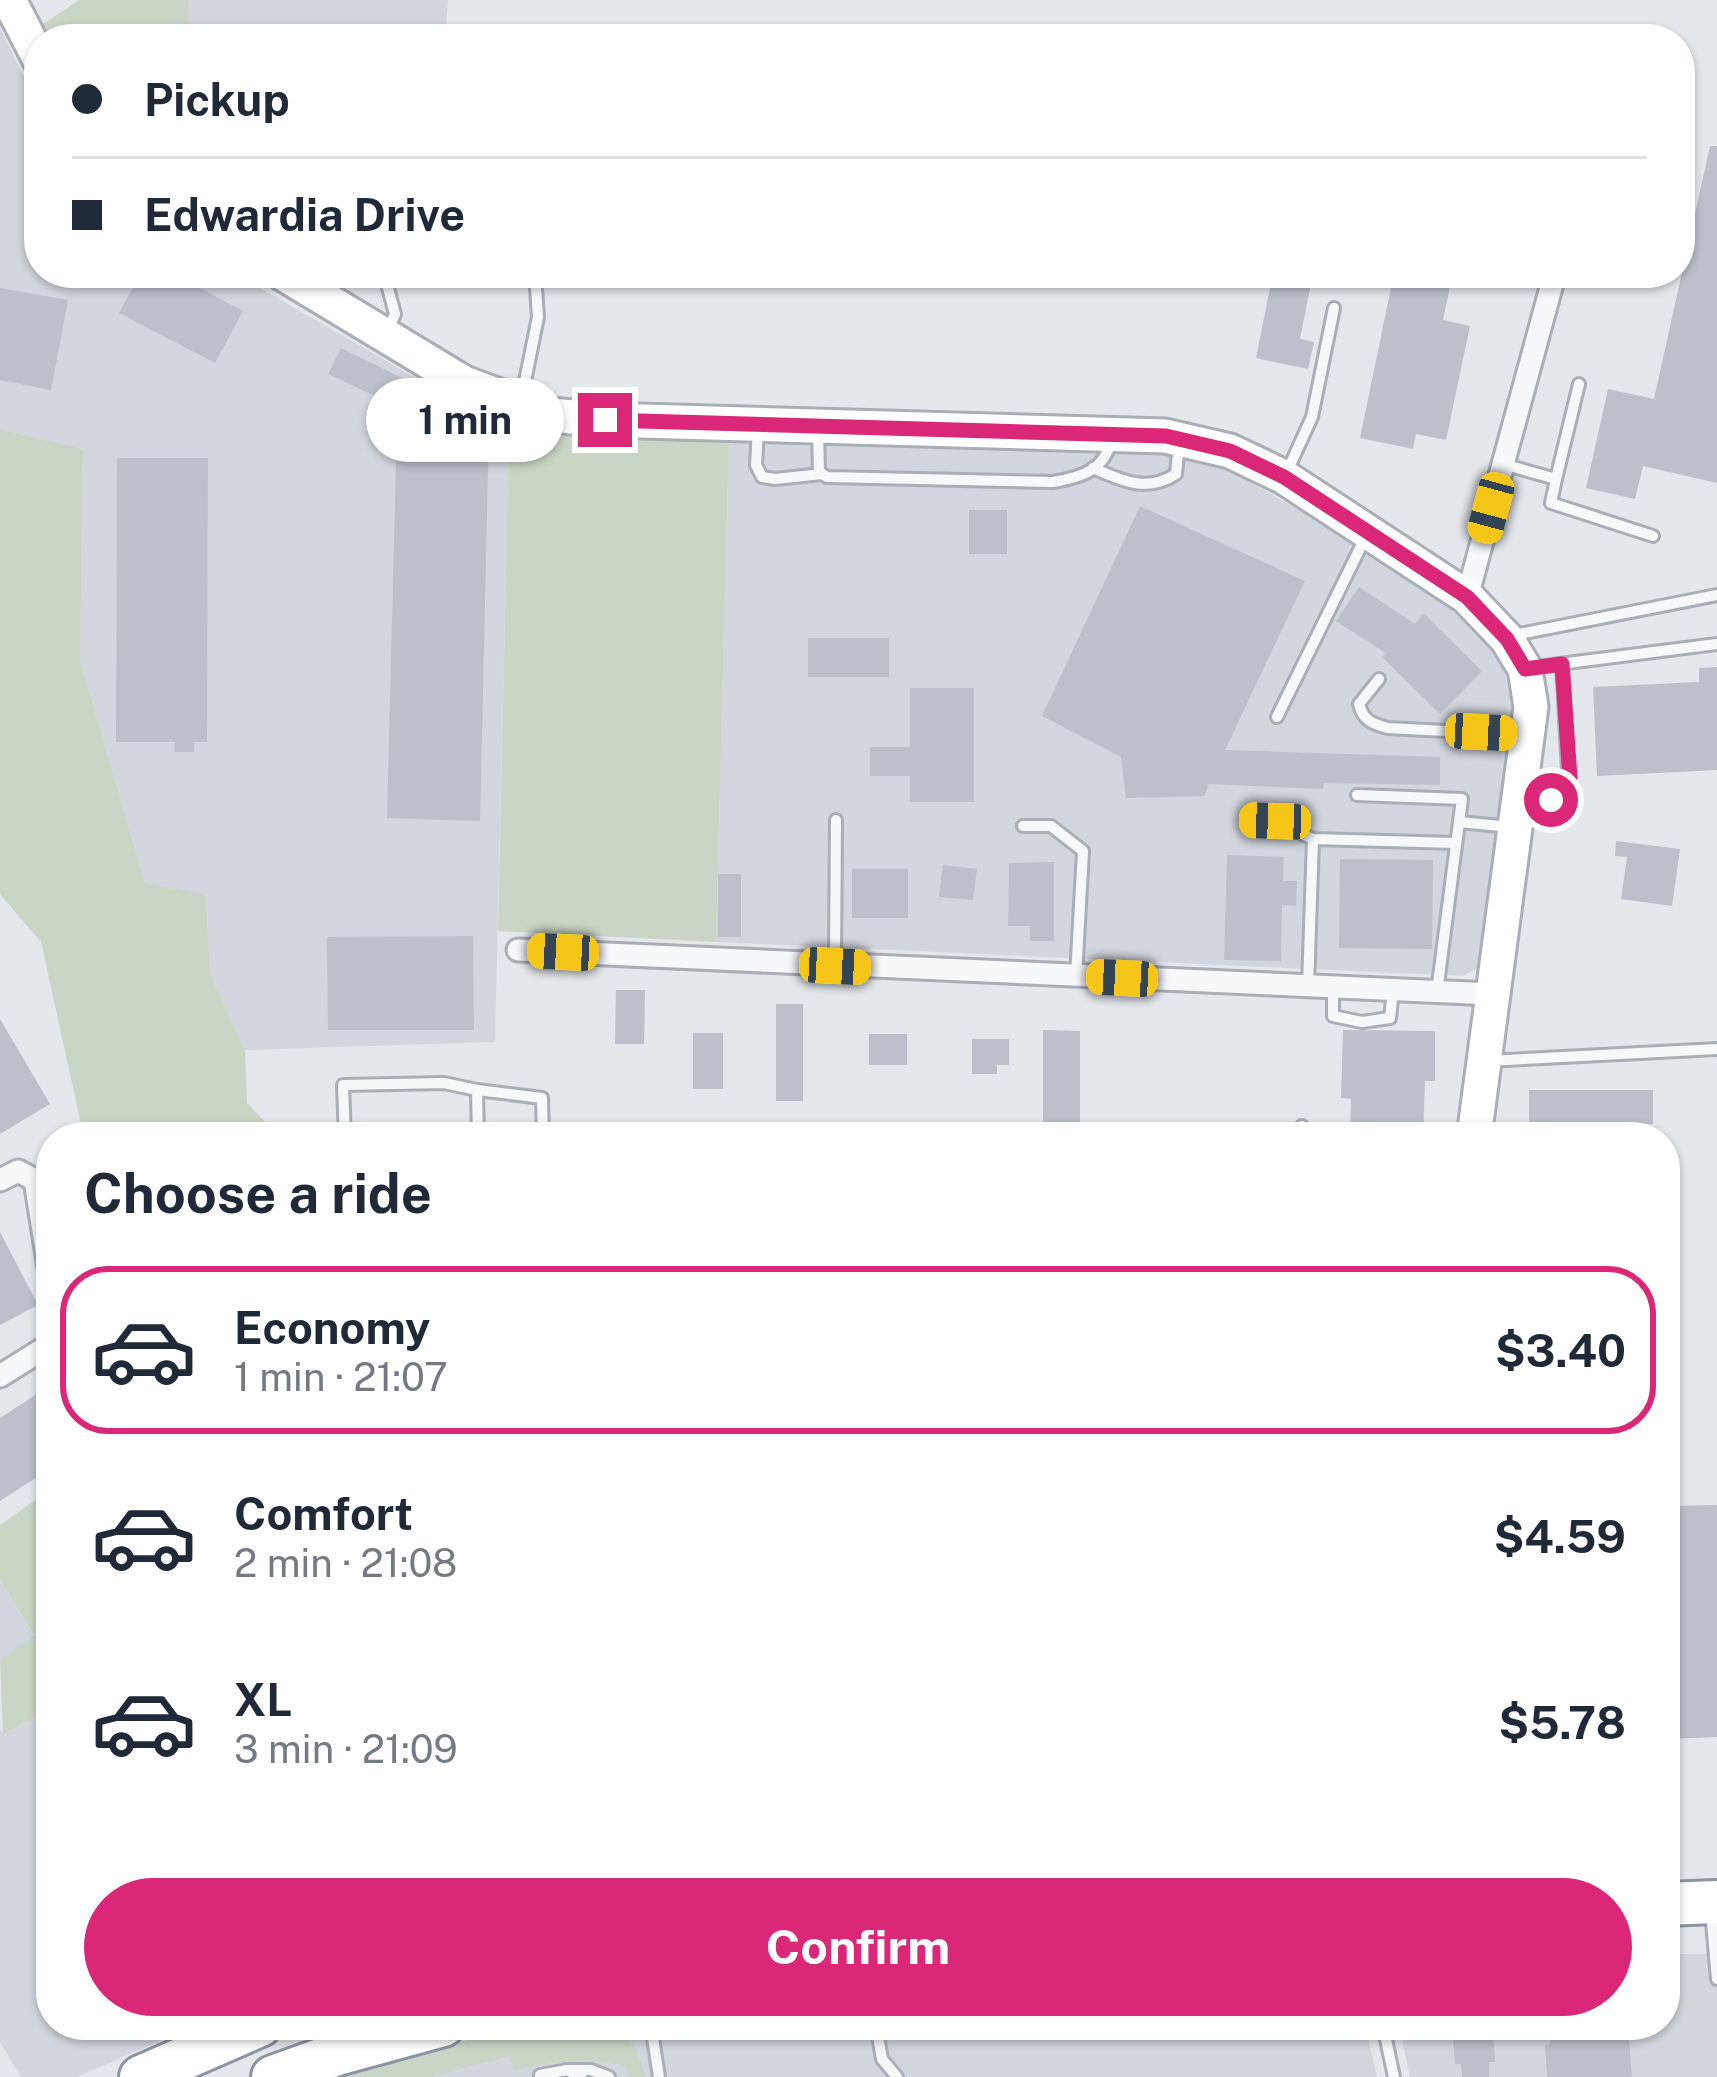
<!DOCTYPE html>
<html lang="en">
<head>
<meta charset="utf-8">
<style>
	:root { --surface:#fff; --page:#f6f6f7; --text:#1f2937; --muted:#747a83; --line:#e0e1e3; --accent:#db2777 }
	body { margin:0; font-family:"Public Sans",sans-serif; background:var(--page); color:var(--text); height:100vh; display:flex; flex-direction:column; font-size:45px; white-space:nowrap }
	* { box-sizing:border-box; margin:0 }
	p { font-size:39px; color:var(--muted) }
	.icon { flex:none; width:66px; height:66px; fill:none; stroke:currentColor; stroke-width:2; stroke-linecap:round; stroke-linejoin:round }
	.map { position:relative; flex:1; overflow:hidden }
	.side { position:absolute; left:36px; top:1122px; width:1644px; height:918px; display:flex; flex-direction:column; background:var(--surface); border-radius:48px; box-shadow:0 3px 9px #0004 }
	.side>* { flex:none }
	.banner { position:absolute; left:24px; top:24px; width:1671px; height:264px; border-radius:48px; box-shadow:0 3px 9px #0004; display:grid; align-content:center; height:264px; padding:0 48px; background:var(--surface) }
	.end { position:absolute; width:54px; height:54px; margin:-27px; border:15px solid #db2777; background:#fff; box-shadow:0 0 0 6px #fff }
	.from { border-radius:50% }
	.bubble { position:absolute; height:84px; border-radius:42px; background:var(--surface); box-shadow:0 3px 9px #0004; font-size:39px; font-weight:700; line-height:84px; text-align:center }
	.car { position:absolute; width:36px; height:72px; margin:-36px -18px; border-radius:15px; box-shadow:0 0 9px 3px #0007; background:linear-gradient(#f5c518 24%,#345 0 40%,#f5c518 0 76%,#345 0 86%,#f5c518 0) }
	.banner b { display:flex; align-items:center; gap:42px; height:114px; font-size:45px }
	.banner b+b { border-top:3px solid var(--line) }
	.banner i { width:30px; height:30px; background:var(--text) }
	ul { padding:0; list-style:none }
	li { display:flex; align-items:center; gap:36px; height:168px; margin:0 24px 18px; padding:0 24px; border:6px solid transparent; border-radius:48px }
	li div { flex:1 }
	li b { display:block; font-size:45px }
	li em { font-style:normal; font-weight:700 }
	li.active { border-color:var(--accent) }
	li>.icon { width:108px; height:108px; stroke-width:1.5 }
	h2 { padding:0 48px; font-size:54px; line-height:144px }
	.cta { display:flex; gap:24px; margin-top:auto; padding:24px 48px }
	.cta a { flex:1; height:138px; border-radius:72px; background:var(--accent); color:#fff; font-size:48px; font-weight:700; line-height:138px; text-align:center }
	.map>svg:first-child { display:block }
	.built { fill:#d2d6de }
	.green { fill:#c9d6c5 }
	.building { fill:#bbc0ca }
	.lines { fill:none; stroke-linecap:round; stroke-linejoin:round }
	.lane-casing { stroke:#a9aeb7; stroke-width:16 }
	.street-casing { stroke:#a9aeb7; stroke-width:27 }
	.secondary-casing { stroke:#a9aeb7; stroke-width:39 }
	.highway-casing { stroke:#8b94a3; stroke-width:48 }
	.lane { stroke:#f7f8fa; stroke-width:10 }
	.street { stroke:#f7f8fa; stroke-width:21 }
	.secondary { stroke:#fff; stroke-width:33 }
	.highway { stroke:#fff; stroke-width:42 }
	.route { stroke:#db2777; stroke-width:15 }
</style>
</head>
<body>
<div class="map">
<svg width="1717" height="2077" viewBox="0 0 1717 2077">
	<rect width="100%" height="100%" fill="#e4e7ec"/>
	<g class="built">
		<path d="M189,0H448L445,39H187Z"/>
		<path d="M0,28L39,107V273H234L509,432L495,1042L245,1050L210,974L206,896L145,883L80,660L83,449L0,429Z"/>
		<path d="M729,440L1143,452L1204,460L1239,476L1340,533L1453,607L1486,638L1504,671L1512,705L1509,764L1481,966L1463,976L716,942Z"/>
		<path d="M975,1129L1191,1135V1137H975Z"/>
		<path d="M0,1579L34,1637L0,1660Z"/>
		<path d="M51,1709V2025H197L76,2077H21L0,2042V1729L4,1735Z"/>
		<path d="M1665,1954H1717V2077H1410L1399,2025H1665Z"/>
		<path d="M575,2025H1365L1377,2077H348Z"/>
	</g>
	<g class="green">
		<path d="M79,0H189L187,39H47L40,26Z"/>
		<path d="M0,429L83,449L80,660L145,883L206,895L210,974L245,1050L247,1103L280,1137H84L41,942L0,894Z"/>
		<path d="M509,432L729,440L716,942L498,931Z"/>
		<path d="M51,1489V1709L3,1735L0,1660L34,1636L0,1579V1525Z"/>
		<path d="M536,2025H617L635,2047L646,2077H629L624,2066C590,2055 549,2063 514,2070L509,2056L430,2077H321L356,2065Z"/>
	</g>
	<g class="building">
		<path d="M1710,146H1717V483L1643,466L1635,499L1586,488L1608,389L1654,399Z"/>
		<path d="M141,273H172L243,311L215,363L119,313Z"/>
		<path d="M1273,273H1313L1300,339L1314,342L1308,369L1256,358Z"/>
		<path d="M1394,273L1452,277L1443,320L1470,326L1446,440L1416,434L1413,449L1360,438Z"/>
		<path d="M0,288L68,300L51,390L0,380Z"/>
		<path d="M341,348L406,380L394,405L328,374Z"/>
		<path d="M397,426L489,429L480,821L387,818Z"/>
		<path d="M117,458H208L207,742H194V752H174L175,742H116Z"/>
		<path d="M1140,506L1305,581L1225,750L1440,757V785L1324,783L1323,789L1209,784L1204,796L1126,798L1121,757L1042,716Z"/>
		<rect x="969" y="510" width="38" height="44"/>
		<path d="M1359,587L1415,624L1424,614L1482,671L1440,714L1382,657L1386,653L1336,621Z"/>
		<rect x="808" y="638" width="81" height="39"/>
		<path d="M1717,667V770L1597,776L1593,687L1699,682V668Z"/>
		<path d="M910,688H974V802H910V776H870V747H910Z"/>
		<path d="M1616,841L1680,849L1672,906L1621,899L1627,857L1615,856Z"/>
		<path d="M1227,855L1284,857L1283,881H1297L1296,906L1282,905L1281,961L1224,960Z"/>
		<path d="M1340,859L1433,860L1432,949L1339,948Z"/>
		<path d="M1054,862V941H1030V926H1008L1009,863Z"/>
		<path d="M943,865L977,869L973,900L939,897Z"/>
		<rect x="852" y="869" width="56" height="49"/>
		<rect x="718" y="874" width="23" height="63"/>
		<path d="M473,936L474,1030H328L327,937Z"/>
		<path d="M616,990H645L644,1044H615Z"/>
		<rect x="776" y="1004" width="27" height="97"/>
		<path d="M0,1019L50,1104L0,1134Z"/>
		<path d="M1043,1030L1080,1031V1129H1043Z"/>
		<path d="M1343,1030L1435,1031V1081H1425L1423,1137H1350L1351,1099L1341,1098Z"/>
		<rect x="693" y="1033" width="30" height="56"/>
		<rect x="869" y="1034" width="38" height="31"/>
		<path d="M972,1039H1009V1065H997V1074H972Z"/>
		<path d="M1529,1090H1653V1124L1529,1125Z"/>
		<path d="M0,1232L38,1305L0,1325Z"/>
		<path d="M51,1385V1468L0,1501V1418Z"/>
		<path d="M1717,1505V1737L1665,1739V1697H1672L1668,1506Z"/>
		<path d="M1549,2025H1628L1632,2077H1547L1545,2045L1550,2044Z"/>
		<path d="M1493,2033L1495,2062H1489V2077H1462L1461,2064H1455L1453,2035Z"/>
	</g>
	<g class="lines">
		<g class="lane-casing">
			<g id="lane">
				<path d="M384,273L395,314L387,332"/>
				<path d="M522,396L538,317L535,273"/>
				<path d="M758,428L756,465L762,477L775,479L822,474"/>
				<path d="M818,430L819,472L827,477L1053,482C1083,477 1105,470 1112,438"/>
				<path d="M1503,464L1556,479L1551,503L1653,536"/>
				<path d="M1093,468C1123,481 1147,493 1176,474L1179,443"/>
				<path d="M1286,474L1312,417L1334,308"/>
				<path d="M1556,479L1579,384"/>
				<path d="M1514,635L1717,595"/>
				<path d="M1528,668L1717,644"/>
				<path d="M1379,679L1359,704C1363,721 1373,724 1388,728L1524,735"/>
				<path d="M1277,717L1366,536"/>
				<path d="M1357,795L1462,799L1459,822"/>
				<path d="M1521,802C1539,801 1558,804 1569,788L1562,664"/>
				<path d="M1247,821H1275L1313,839L1456,843"/>
				<path d="M1023,826H1051L1083,851L1076,976"/>
				<path d="M835,963L836,820"/>
				<path d="M1308,986L1313,839"/>
				<path d="M1333,987V1016L1362,1022L1390,1018L1393,990"/>
				<path d="M1437,992L1459,822L1511,827"/>
				<path d="M1486,1061L1717,1049"/>
				<path d="M345,1137L343,1085L444,1083L477,1090"/>
				<path d="M478,1137L477,1090L542,1098L543,1137"/>
				<path d="M625,1137H678"/>
				<path d="M1302,1137V1126"/>
				<path d="M1711,1911L1717,1979"/>
				<path d="M651,2025L659,2077"/>
				<path d="M876,2025L882,2059L897,2077"/>
				<path d="M1383,2025L1394,2077"/>
				<path d="M567,2070H591L609,2077"/>
				<path d="M540,2075L567,2070L581,2077"/>
			</g>
		</g>
		<g class="street-casing">
			<g id="street">
				<path d="M1467,597L1555,273"/>
				<path d="M518,950L1492,994"/>
				<path d="M0,1180L18,1171L35,1180L51,1281"/>
				<path d="M0,1376L51,1344"/>
			</g>
		</g>
		<g class="secondary-casing">
			<g id="secondary">
				<path d="M9,0L39,58"/>
				<path d="M282,273L464,383L551,415L605,420L1165,436L1230,451L1284,477L1467,597L1507,639L1525,669L1531,707L1474,1137"/>
			</g>
		</g>
		<g class="highway-casing">
			<g id="highway">
				<path d="M1665,1904L1717,1902"/>
				<path d="M141,2077L260,2025"/>
				<path d="M273,2077L337,2054L443,2025"/>
			</g>
		</g>
		<use href="#lane" class="lane"/>
		<use href="#street" class="street"/>
		<use href="#secondary" class="secondary"/>
		<use href="#highway" class="highway"/>
	</g>
	<g class="lines">
		<path class="route" d="M605,420L1166,436L1230,451L1284,477L1467,597L1507,639L1525,669L1562,664L1570,778L1564,796L1551,800"/>
	</g>
</svg>
<i class="end from" style="left:1551px;top:800px"></i>
<i class="end" style="left:605px;top:420px"></i>
<div class="bubble" style="left:366px;top:378px;width:198px">1 min</div>
<i class="car" style="left:1491px;top:508px;rotate:195deg"></i>
<i class="car" style="left:1481px;top:732px;rotate:93deg"></i>
<i class="car" style="left:1275px;top:821px;rotate:272deg"></i>
<i class="car" style="left:563px;top:952px;rotate:273deg"></i>
<i class="car" style="left:835px;top:966px;rotate:93deg"></i>
<i class="car" style="left:1122px;top:978px;rotate:273deg"></i>
<div class="banner">
<b><i class="from"></i>Pickup</b>
<b><i></i>Edwardia Drive</b>
</div>
<section class="side">
<h2>Choose a ride</h2>
<ul>
<li class="active"><svg class="icon" aria-label="car" viewBox="0 0 24 24"><path d="M5 17H2v-5l4-1 3-4h7l3 4 3 1v5h-3M9 17h6M6 11h13"/><circle cx="7" cy="17" r="2"/><circle cx="17" cy="17" r="2"/></svg><div><b>Economy</b><p>1 min · 21:07</p></div><em>$3.40</em></li>
<li><svg class="icon" aria-label="car" viewBox="0 0 24 24"><path d="M5 17H2v-5l4-1 3-4h7l3 4 3 1v5h-3M9 17h6M6 11h13"/><circle cx="7" cy="17" r="2"/><circle cx="17" cy="17" r="2"/></svg><div><b>Comfort</b><p>2 min · 21:08</p></div><em>$4.59</em></li>
<li><svg class="icon" aria-label="car" viewBox="0 0 24 24"><path d="M5 17H2v-5l4-1 3-4h7l3 4 3 1v5h-3M9 17h6M6 11h13"/><circle cx="7" cy="17" r="2"/><circle cx="17" cy="17" r="2"/></svg><div><b>XL</b><p>3 min · 21:09</p></div><em>$5.78</em></li>
</ul>
<div class="cta"><a>Confirm</a></div>
</section>
</div>
</body>
</html>
